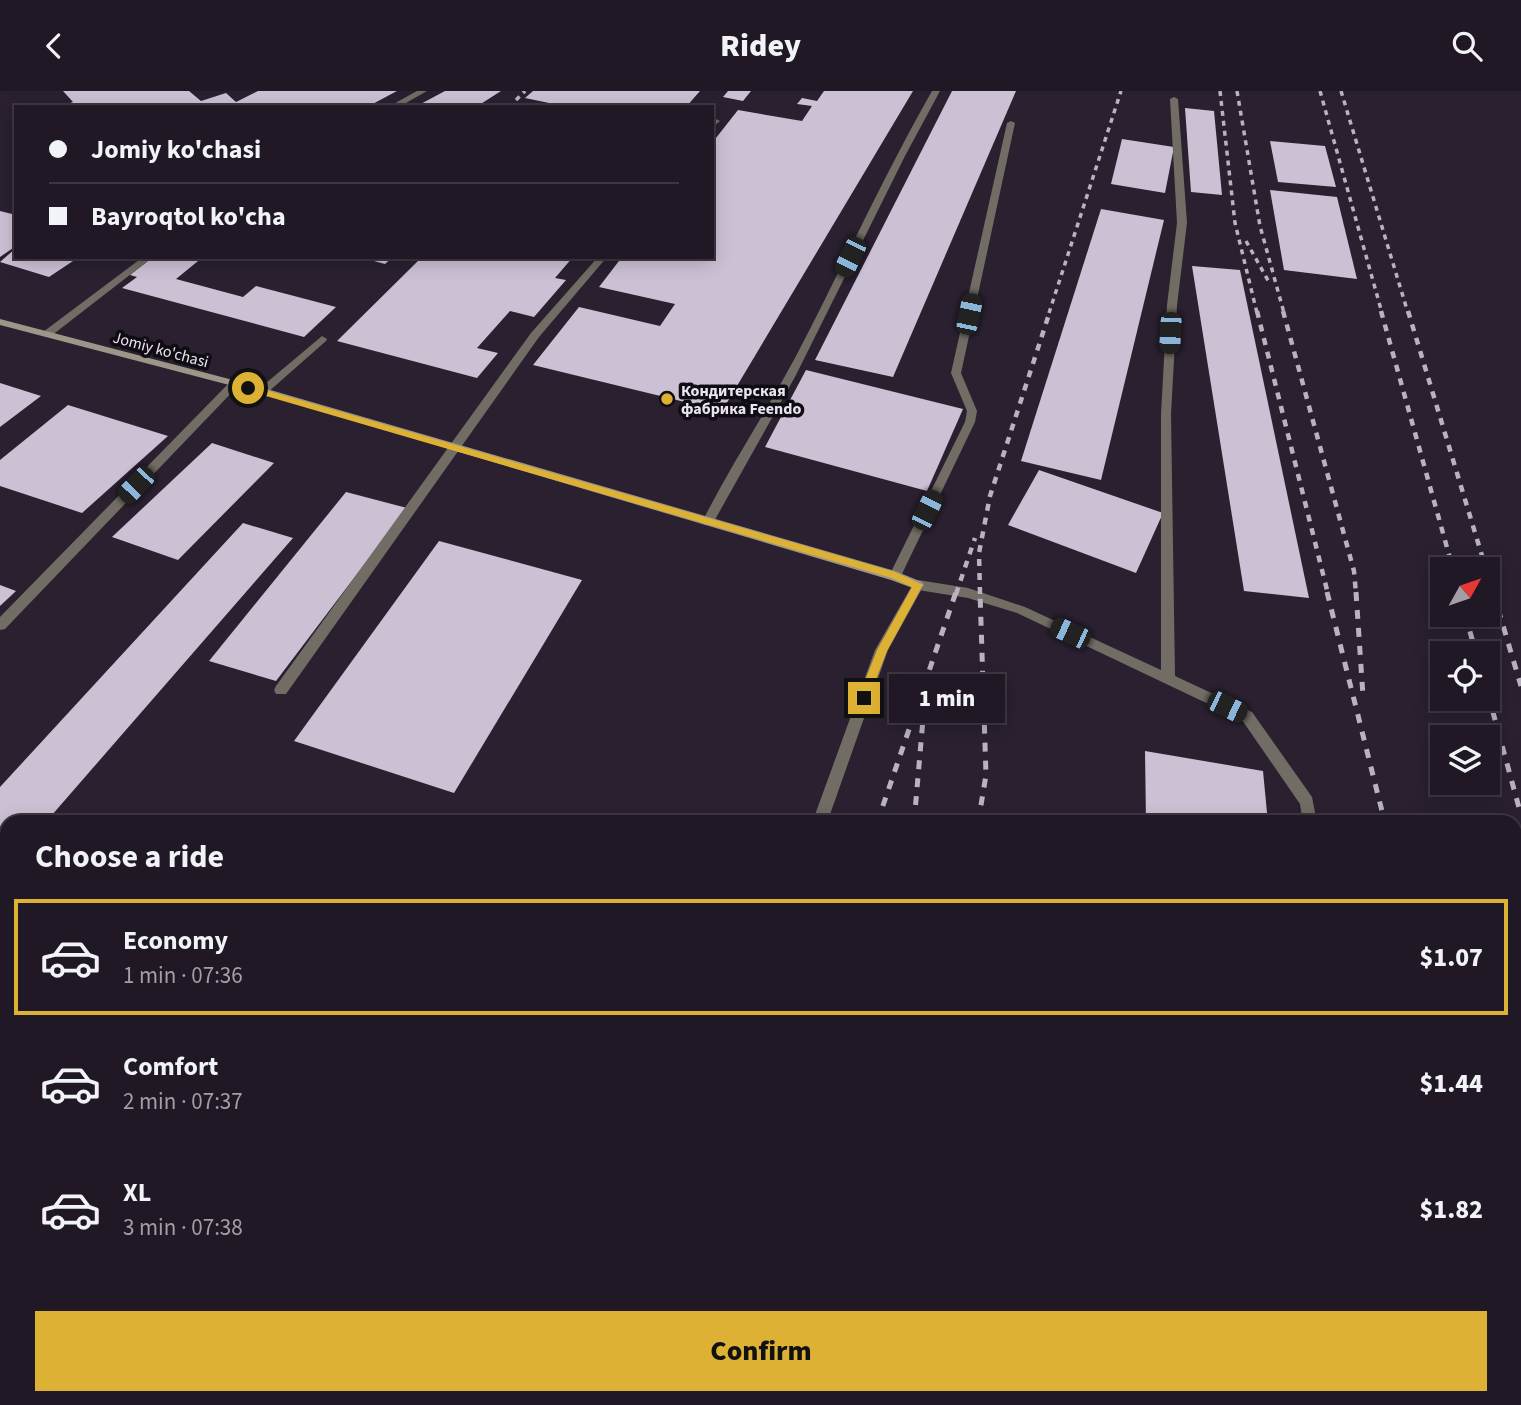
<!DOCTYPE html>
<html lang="en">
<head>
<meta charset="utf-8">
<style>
	:root { --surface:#201824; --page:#2d2531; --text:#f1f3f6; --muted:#a2a0a6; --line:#3d3741; --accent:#ddb133 }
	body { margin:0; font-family:"Source Sans 3",sans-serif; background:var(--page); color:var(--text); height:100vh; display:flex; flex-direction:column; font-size:26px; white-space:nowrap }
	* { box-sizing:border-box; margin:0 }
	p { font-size:23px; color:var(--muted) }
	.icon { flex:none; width:38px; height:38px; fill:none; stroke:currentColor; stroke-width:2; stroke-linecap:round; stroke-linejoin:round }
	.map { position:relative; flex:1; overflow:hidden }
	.sheet { position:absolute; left:0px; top:724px; width:1522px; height:590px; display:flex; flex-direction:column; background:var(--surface); border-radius:21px 21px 0 0; box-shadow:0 4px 18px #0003,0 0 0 2px var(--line) }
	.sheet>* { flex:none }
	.hud { position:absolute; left:14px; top:14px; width:700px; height:154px; border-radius:0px; box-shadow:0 4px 18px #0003,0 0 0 2px var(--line); display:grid; align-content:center; height:154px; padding:0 35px; background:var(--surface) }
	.needle { width:46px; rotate:50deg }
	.buttons { position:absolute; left:1430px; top:466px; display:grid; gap:14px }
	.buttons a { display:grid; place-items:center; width:70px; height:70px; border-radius:0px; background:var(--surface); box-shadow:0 4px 18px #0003,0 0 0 2px var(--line); font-size:35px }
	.end { position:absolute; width:32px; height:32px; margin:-16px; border:9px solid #ddb133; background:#111; box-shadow:0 0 0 4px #111 }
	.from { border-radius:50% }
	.bubble { position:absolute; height:49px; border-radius:0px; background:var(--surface); box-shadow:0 4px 18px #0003,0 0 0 2px var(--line); font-size:23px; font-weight:800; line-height:49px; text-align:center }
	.car { position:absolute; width:21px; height:42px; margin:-21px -10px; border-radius:9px; box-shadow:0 0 5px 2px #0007; background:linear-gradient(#222 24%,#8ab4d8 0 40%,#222 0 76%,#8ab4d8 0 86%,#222 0) }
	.hud b { display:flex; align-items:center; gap:24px; height:66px; font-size:26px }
	.hud b+b { border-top:2px solid var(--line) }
	.hud i { width:18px; height:18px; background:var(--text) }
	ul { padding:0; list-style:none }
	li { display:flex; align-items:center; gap:21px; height:116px; margin:0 14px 10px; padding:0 21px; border:4px solid transparent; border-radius:0px }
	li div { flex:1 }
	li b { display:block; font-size:26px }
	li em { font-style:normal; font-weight:800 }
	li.selected { border-color:var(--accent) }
	li>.icon { width:63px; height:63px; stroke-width:1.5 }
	h2 { padding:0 35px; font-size:32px; line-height:84px }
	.button { display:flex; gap:14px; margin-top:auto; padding:14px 35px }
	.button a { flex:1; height:80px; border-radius:0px; background:var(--accent); color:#111; font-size:28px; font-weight:800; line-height:80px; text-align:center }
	header { display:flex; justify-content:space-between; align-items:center; height:91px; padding:0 35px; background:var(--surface); font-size:32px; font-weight:800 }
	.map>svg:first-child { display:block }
	.building { fill:#ccc0d5 }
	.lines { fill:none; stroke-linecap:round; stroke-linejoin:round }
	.lane { fill:#716d64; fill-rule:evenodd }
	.street { fill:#716d64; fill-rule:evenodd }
	.secondary { fill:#9c9688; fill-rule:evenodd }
	.rail-far3 { stroke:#bab2be; stroke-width:3.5; stroke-dasharray:5 5; stroke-linecap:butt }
	.rail-far2 { stroke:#bab2be; stroke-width:4.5; stroke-dasharray:7 7; stroke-linecap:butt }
	.rail-far1 { stroke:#bab2be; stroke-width:5; stroke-dasharray:9 9; stroke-linecap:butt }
	.rail { stroke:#bab2be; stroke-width:7; stroke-dasharray:11 11; stroke-linecap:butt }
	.route { fill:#ddb133 }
	.poi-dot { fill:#ddb133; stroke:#100c13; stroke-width:2.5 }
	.labels { text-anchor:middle; stroke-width:7; stroke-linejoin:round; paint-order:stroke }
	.far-street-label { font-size:16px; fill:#ebe4ef; stroke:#100c13 }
	.far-poi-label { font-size:16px; font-weight:bold; fill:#ebe4ef; stroke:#100c13; text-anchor:start }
</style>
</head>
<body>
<header><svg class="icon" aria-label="back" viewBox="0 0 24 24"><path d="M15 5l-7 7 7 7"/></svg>Ridey<svg class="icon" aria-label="search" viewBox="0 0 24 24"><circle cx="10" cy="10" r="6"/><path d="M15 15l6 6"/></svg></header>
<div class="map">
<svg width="1521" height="1314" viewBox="0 0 1521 1314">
	<rect width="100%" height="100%" fill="#2a2030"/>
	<g class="building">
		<path d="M63,0H189L201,10L226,2L236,11L258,0H397L367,16H59L73,11Z"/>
		<path d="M445,0H501L476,16H415Z"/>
		<path d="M533,0H700L686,16H551L554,13L525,7Z"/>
		<path d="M728,0H751L743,10L723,6Z"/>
		<path d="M824,0H913L722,320L533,274L579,216L660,235L675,213L599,196L622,166H712V52L738,19L802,30L812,15L797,13L802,7L817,10Z"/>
		<path d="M952,0H1016L893,286L815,269Z"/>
		<path d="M1185,17L1214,20L1222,104L1191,101Z"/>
		<path d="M1122,48L1174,56L1165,102L1111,93Z"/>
		<path d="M1270,50L1325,55L1336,96L1278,91Z"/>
		<path d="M1270,99L1337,106L1357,188L1284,179Z"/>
		<path d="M1101,118L1164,129L1101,389L1021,370Z"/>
		<path d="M0,120L16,124V128L12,129L16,130V155L0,166Z"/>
		<path d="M16,157V166H79L49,186L0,171Z"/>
		<path d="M153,166H203L176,188L243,206L256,195L336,216L304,246L122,197L137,186L130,184Z"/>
		<path d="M359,166H393L385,173Z"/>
		<path d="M422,166H573L555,187L566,189L534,226L510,220L477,257L498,262L477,287L337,250Z"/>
		<path d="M1192,175L1240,179L1309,507L1244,500Z"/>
		<path d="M806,279L963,318L927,400L765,356Z"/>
		<path d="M0,292L41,305L0,336Z"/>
		<path d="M68,314L168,345L82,422L0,395V369Z"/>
		<path d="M212,352L274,372L178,469L112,446Z"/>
		<path d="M1039,379L1163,422L1136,482L1008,434Z"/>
		<path d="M346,401L407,417L276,590L209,570Z"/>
		<path d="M243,432L293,447L45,732H7V775L0,783V696Z"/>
		<path d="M439,450L582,489L454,702L294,650Z"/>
		<path d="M0,494L16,500L0,515Z"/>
		<path d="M1145,660L1263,680L1268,732H1146Z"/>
		<path d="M993,723L1022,731V732H992Z"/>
		<path d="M31,1307H176L172,1314H26Z"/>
		<path d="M345,1307H486L483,1314H341Z"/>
		<path d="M971,1307L970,1314H900L882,1308Z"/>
	</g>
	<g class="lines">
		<g class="lane">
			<path d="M417,0H427L399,16H388Z"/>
			<path d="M932,0H940L905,65L796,284L712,434H704L702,431C731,374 766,321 796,265C842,177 883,86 932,0Z"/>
			<path d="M1174,6L1178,8L1187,132L1177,214L1171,323L1175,585L1252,621L1312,706L1317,732H1303L1300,713L1242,629L1017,522L968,507L918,499L912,494L918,489L968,497L1025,516L1161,579V323L1167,214L1177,132L1170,8Z"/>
			<path d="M716,28L720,30L712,37V29Z"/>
			<path d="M1011,30L1015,32L961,282L977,320L975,331L901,485L895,490L889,485L965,331L967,320L951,282L1007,32Z"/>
			<path d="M143,166H153L51,245H43V241Z"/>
			<path d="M598,166H607L539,246L286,603H276L274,599L276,595L531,242Z"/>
			<path d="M322,245L327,248L326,250L267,302H259V298Z"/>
			<path d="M233,291L237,292V296L5,538L0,539V526L229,292Z"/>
			<path d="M1375,1307H1395L1396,1314H1376Z"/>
		</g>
		<g class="street">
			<path d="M918,489L924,494L888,559L827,732H812L875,559L914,491Z"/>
			<path d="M603,1307H623L620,1314H600Z"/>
		</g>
		<path class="secondary" d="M0,228L267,298L895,480L922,491L924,494L918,499L891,489L260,302L0,234Z"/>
		<g class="rail-far3">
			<path d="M1220,0L1235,132L1257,222"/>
			<path d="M1237,0L1260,135L1284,222"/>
			<path d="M1320,0L1382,222"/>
			<path d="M1341,0L1408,222"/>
			<path d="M516,9L525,0"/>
			<path d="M1246,150L1270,193"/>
			<path d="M1049,222L1121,0"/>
		</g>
		<g class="rail-far2">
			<path d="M1257,220L1328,503"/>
			<path d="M1283,220L1354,480L1356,503"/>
			<path d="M1381,220L1453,478"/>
			<path d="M1408,220L1486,478"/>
			<path d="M1488,484L1494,503"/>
			<path d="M956,503L975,447"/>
			<path d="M980,503L979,462L990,405L1050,220"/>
		</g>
		<g class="rail-far1">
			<path d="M1327,501L1385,732"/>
			<path d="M1356,501L1363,605"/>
			<path d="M1493,501L1521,595"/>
			<path d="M1465,523L1476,562"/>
			<path d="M1488,603L1521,724"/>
			<path d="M877,732L956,501"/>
			<path d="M914,732L925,605"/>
			<path d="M978,732L986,684L980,501"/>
		</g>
		<g class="rail">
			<path d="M1516,1088L1521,1104"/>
			<path d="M1516,1207L1521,1227"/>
			<path d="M1491,1307L1492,1314"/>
			<path d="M682,1314L684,1307"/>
			<path d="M807,1314L808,1307"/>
			<path d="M865,1314L866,1307"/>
		</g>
	</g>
	<path class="route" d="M248,294L895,481L923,494L887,560L869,607L864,612L858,607L877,559L912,496L892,487L245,299L244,297Z"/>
	<circle class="poi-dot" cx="667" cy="308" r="7"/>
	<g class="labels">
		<g class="far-street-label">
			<text transform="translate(161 258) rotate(15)" y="6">Jomiy ko'chasi</text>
		</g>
		<g class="far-poi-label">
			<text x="681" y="305">Кондитерская<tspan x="681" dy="18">фабрика Feendo</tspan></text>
		</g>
	</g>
</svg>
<div class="buttons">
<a><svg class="needle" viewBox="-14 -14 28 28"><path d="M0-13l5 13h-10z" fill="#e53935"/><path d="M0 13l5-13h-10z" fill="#a2a0a6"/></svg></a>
<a><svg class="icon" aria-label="locate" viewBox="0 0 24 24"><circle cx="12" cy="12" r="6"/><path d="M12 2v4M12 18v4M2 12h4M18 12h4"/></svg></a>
<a><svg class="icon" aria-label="layers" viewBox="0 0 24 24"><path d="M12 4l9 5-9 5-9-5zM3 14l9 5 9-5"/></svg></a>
</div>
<i class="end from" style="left:248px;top:297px"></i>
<i class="end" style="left:864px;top:607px"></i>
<div class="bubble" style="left:889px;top:583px;width:116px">1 min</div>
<i class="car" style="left:850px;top:166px;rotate:206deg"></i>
<i class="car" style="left:969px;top:223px;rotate:12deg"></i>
<i class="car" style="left:1170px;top:242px;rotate:183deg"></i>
<i class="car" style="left:136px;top:394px;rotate:224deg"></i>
<i class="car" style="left:927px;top:419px;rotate:26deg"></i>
<i class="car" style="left:1070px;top:542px;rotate:295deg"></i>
<i class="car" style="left:1227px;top:616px;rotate:116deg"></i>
<div class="hud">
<b><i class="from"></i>Jomiy ko'chasi</b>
<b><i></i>Bayroqtol ko'cha</b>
</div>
<section class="sheet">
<h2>Choose a ride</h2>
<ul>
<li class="selected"><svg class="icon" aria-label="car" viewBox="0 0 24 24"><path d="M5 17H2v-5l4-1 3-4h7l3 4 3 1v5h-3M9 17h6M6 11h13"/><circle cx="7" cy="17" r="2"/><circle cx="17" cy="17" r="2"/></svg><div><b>Economy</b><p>1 min · 07:36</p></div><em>$1.07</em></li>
<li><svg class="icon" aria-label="car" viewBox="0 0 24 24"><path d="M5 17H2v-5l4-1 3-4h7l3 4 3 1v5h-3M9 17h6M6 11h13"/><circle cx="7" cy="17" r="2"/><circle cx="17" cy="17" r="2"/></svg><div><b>Comfort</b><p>2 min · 07:37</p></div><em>$1.44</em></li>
<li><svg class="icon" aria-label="car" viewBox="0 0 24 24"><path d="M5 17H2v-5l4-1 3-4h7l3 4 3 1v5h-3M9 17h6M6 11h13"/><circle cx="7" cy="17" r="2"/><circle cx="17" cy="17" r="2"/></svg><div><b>XL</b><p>3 min · 07:38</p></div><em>$1.82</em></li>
</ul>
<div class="button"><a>Confirm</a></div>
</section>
</div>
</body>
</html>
